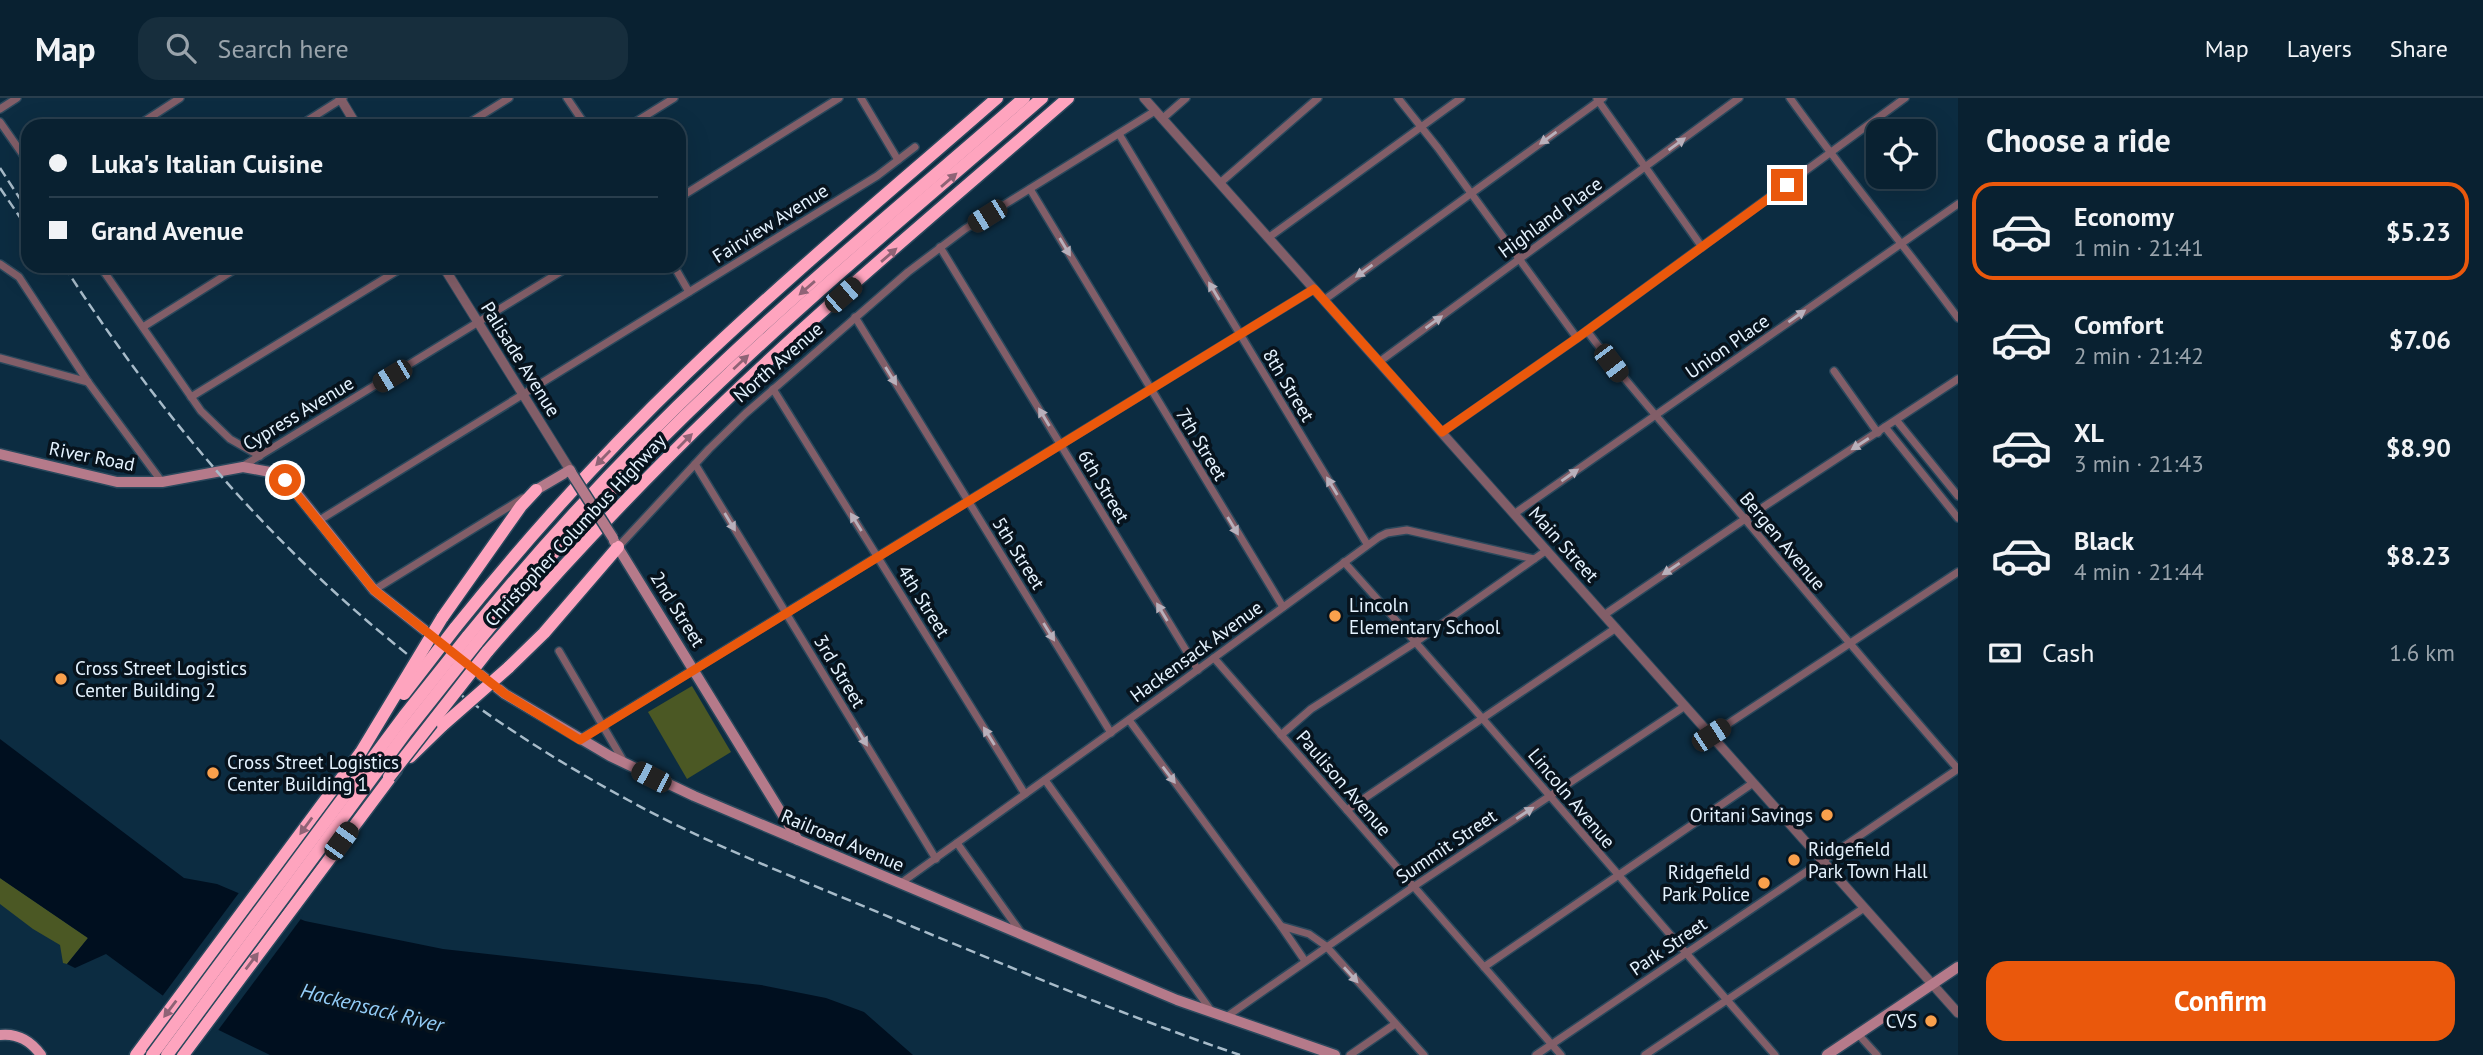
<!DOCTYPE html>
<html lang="en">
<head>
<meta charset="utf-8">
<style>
	:root { --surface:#092131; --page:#172e3d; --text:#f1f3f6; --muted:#99a3ab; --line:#293e4d; --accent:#ea580c }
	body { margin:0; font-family:"PT Sans",sans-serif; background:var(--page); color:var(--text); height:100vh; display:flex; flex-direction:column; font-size:26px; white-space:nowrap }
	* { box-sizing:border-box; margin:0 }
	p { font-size:23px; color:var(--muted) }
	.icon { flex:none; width:38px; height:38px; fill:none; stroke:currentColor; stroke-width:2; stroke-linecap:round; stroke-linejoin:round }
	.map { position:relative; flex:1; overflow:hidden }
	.drawer { display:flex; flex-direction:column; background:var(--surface); width:525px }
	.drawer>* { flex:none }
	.banner { position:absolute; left:21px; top:21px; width:665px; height:154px; border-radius:21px; box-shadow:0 7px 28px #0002,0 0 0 2px var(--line); display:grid; align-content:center; height:154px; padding:0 28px; background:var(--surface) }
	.fabs { position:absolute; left:1866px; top:21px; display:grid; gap:14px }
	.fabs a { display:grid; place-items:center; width:70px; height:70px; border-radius:14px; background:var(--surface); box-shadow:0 7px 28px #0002,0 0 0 2px var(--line); font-size:35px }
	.end { position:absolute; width:32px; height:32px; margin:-16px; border:9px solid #ea580c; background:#fff; box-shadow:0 0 0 4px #fff }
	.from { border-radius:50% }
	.car { position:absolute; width:21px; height:42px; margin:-21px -10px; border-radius:9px; box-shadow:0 0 5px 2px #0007; background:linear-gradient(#222 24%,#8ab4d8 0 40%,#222 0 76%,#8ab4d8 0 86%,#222 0) }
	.banner b { display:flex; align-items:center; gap:24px; height:66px; font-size:26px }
	.banner b+b { border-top:2px solid var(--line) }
	.banner i { width:18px; height:18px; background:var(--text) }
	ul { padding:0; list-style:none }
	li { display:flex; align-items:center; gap:21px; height:98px; margin:0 14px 10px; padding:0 14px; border:4px solid transparent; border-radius:21px }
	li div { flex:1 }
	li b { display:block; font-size:26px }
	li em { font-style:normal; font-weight:700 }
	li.current { border-color:var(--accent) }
	li>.icon { width:63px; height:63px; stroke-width:1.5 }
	h2 { padding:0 28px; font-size:32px; line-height:84px }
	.pay { display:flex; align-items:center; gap:18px; height:77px; padding:0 28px; font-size:26px }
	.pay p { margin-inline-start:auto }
	.action { display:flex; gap:14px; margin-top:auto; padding:14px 28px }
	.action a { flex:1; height:80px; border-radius:21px; background:var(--accent); color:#fff; font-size:28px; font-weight:700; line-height:80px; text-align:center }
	header { display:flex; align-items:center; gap:42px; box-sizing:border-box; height:98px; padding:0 35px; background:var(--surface); border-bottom:2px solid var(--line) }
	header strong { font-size:33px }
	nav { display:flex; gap:38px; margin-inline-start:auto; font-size:24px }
	.search { width:490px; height:63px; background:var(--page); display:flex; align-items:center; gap:18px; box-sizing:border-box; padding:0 24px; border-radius:21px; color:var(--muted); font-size:26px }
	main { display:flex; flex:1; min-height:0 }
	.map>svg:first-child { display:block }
	.green { fill:#4b5824 }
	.water { fill:#000f1f }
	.pier { fill:#0c2c41 }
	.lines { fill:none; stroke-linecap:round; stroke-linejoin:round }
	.minor-casing { stroke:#2a485c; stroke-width:10 }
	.tertiary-casing { stroke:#2a485c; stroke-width:11 }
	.secondary-casing { stroke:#2a485c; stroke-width:13 }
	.primary-casing { stroke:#2a485c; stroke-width:13 }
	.motorway-casing { stroke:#2a485c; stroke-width:15 }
	.minor { stroke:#825e68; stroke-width:7 }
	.tertiary { stroke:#825e68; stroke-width:9 }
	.secondary { stroke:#b57a8a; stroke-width:10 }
	.primary { stroke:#db90a5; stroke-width:10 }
	.motorway { stroke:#fea4be; stroke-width:12 }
	.rail { stroke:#a7bbc9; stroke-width:2.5; stroke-dasharray:10 5; stroke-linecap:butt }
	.secondary-bridge-casing { stroke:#2a485c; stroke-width:13; stroke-linecap:butt }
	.motorway-bridge-casing { stroke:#2a485c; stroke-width:15; stroke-linecap:butt }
	.secondary-bridge { stroke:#b57a8a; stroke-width:10 }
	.motorway-bridge { stroke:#fea4be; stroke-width:12 }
	.oneway { fill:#b8b0bb }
	.oneway2 { fill:#8f6376 }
	.route { stroke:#ea580c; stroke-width:9 }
	.poi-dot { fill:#f9a04c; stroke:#07131d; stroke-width:2.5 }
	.labels { text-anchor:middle; stroke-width:7; stroke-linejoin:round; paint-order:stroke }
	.street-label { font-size:19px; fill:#e5f3ff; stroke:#07131d }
	.poi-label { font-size:19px; fill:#e5f3ff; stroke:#07131d; text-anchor:start }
	.water-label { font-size:21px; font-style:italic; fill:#93ccf7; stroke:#07131d }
</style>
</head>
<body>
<header>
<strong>Map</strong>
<div class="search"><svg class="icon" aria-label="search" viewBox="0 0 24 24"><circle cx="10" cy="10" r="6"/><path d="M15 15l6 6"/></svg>Search here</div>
<nav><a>Map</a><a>Layers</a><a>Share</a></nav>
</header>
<main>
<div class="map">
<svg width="1958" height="957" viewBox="0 0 1958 957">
	<rect width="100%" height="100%" fill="#0c2c41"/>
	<g class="green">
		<path d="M692,588L731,654L687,681L648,614Z"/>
		<path d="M0,780L88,840L67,866L63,865L60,847L33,831L0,806Z"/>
	</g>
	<path class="water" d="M0,641L184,780L217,786L305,823L443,851L761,887L826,900L864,914L913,957H270L192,919L106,856L75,870L67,866L88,840L0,780Z"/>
	<path class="pier" d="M241,792L303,818L216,935L190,922L161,900Z"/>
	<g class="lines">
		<g class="minor-casing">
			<g id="minor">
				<path d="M567,0L586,28"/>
				<path d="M861,0L898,62"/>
				<path d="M1398,0L1438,50L1577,240"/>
				<path d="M1790,0C1844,75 1903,146 1958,220"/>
				<path d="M1597,1L1702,149"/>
				<path d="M0,11L17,0"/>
				<path d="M1162,21L1186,0"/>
				<path d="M0,24L28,64"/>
				<path d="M137,28L180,0"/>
				<path d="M299,28L343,0"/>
				<path d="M464,28L509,0"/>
				<path d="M629,28L674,0"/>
				<path d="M1119,36L1367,446"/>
				<path d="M1220,85L1318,0"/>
				<path d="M1030,91L1283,509"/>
				<path d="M679,100L839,0"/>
				<path d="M1268,140L1461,0"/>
				<path d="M940,149L1198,572"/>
				<path d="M0,166L19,179L88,284L162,384"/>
				<path d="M100,168L201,313L230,341L260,358"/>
				<path d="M674,168L689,194"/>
				<path d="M1324,202L1603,0"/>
				<path d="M855,219L1111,635"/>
				<path d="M143,229L240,168"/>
				<path d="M1587,233C1636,298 1692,358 1744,420C1815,504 1885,588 1958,671"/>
				<path d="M0,260L88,284"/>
				<path d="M1379,264L1739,0"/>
				<path d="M1834,273L1878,335"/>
				<path d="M773,291L1025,696"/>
				<path d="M191,299L405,168"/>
				<path d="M1897,323L1958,398"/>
				<path d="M1885,329L1958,420"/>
				<path d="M1442,334L1577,240L1905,0"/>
				<path d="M695,366L936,761"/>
				<path d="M243,368L570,168"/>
				<path d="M1514,416L1958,106"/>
				<path d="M318,423L877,78L915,49"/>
				<path d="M618,449L709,351L746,315L908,174L965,131L1155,13"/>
				<path d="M1344,464C1490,626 1631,793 1775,957"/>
				<path d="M374,492L523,400"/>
				<path d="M1604,517L1745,421L1958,281"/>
				<path d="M559,553L624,664"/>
				<path d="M1214,560L1561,957"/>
				<path d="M1129,622L1281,828L1309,836L1326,848L1424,957"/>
				<path d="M1281,637L1311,611L1416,544L1547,452"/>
				<path d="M1711,637L1958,474"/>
				<path d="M580,641L1314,191"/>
				<path d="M1045,682L1212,914"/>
				<path d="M1347,712L1616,530"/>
				<path d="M957,745L1022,836"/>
				<path d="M901,785L1170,592L1379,439L1387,435L1407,432L1534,461"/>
				<path d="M1281,828L1305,863"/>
				<path d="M1484,869L1753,685"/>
				<path d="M1226,919L1413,789L1685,608"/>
				<path d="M1858,936L1877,957"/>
				<path d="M1350,957L1395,926"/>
				<path d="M1536,957L1958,671"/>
				<path d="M1645,957L1864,810"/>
			</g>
		</g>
		<g class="tertiary-casing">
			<g id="tertiary">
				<path d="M340,0L357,28"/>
				<path d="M1144,0L1958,915"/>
				<path d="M443,168L570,372"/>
			</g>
		</g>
		<g class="secondary-casing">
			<g id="secondary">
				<path d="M0,356L117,384H162L243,369L270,374L290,387L374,492L505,596L610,658L694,698L1177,902L1335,957"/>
				<path d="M536,392L570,372L572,376"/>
				<path d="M614,443L798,742"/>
				<path d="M1827,957L1958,869"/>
			</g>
		</g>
		<g class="primary-casing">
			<path id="primary" d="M0,937C18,935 31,943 41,957"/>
		</g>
		<g class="motorway-casing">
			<g id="motorway">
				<path d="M442,520L521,408L536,392"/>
				<path d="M455,530C527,440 604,355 687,275C787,179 893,91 997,0"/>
				<path d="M467,539C543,446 625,357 713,274C813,179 920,91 1024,0"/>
				<path d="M476,546C551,454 633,366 719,285C823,186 934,94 1042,0"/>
				<path d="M487,554C560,470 636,389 716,312C829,203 950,103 1068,0"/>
				<path d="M508,570L544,535L618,449"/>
				<path d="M410,659L443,627"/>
				<path d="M136,957L361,654"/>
				<path d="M183,957L396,672"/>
			</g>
		</g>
		<use href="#minor" class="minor"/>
		<use href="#tertiary" class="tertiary"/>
		<use href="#secondary" class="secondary"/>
		<use href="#primary" class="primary"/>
		<use href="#motorway" class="motorway"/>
		<g class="rail">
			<path d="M0,70L28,113"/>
			<path d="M0,90L28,131"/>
			<path d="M64,168C212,398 387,571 628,702C715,750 810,785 901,824C1013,870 1125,918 1240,957"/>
		</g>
		<g class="secondary-bridge-casing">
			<path id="secondary-bridge" d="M572,376L613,440"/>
		</g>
		<g class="motorway-bridge-casing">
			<g id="motorway-bridge">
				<path d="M404,596L455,530"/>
				<path d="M443,627L508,570"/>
				<path d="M361,654L442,520"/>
				<path d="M389,679L487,554"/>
				<path d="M152,957L404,618L467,539"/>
				<path d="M167,957L407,633L476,546"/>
			</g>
		</g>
		<use href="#secondary-bridge" class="secondary-bridge"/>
		<use href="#motorway-bridge" class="motorway-bridge"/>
	</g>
	<defs><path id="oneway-solid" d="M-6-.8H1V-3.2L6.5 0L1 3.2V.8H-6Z" transform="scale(1.75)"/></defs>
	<g class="oneway">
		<use href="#oneway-solid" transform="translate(1548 40) rotate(144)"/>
		<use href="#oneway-solid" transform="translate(1677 46) rotate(-36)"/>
		<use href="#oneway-solid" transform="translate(1065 149) rotate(59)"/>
		<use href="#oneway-solid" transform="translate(1364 173) rotate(144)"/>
		<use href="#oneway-solid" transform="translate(1214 193) rotate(-121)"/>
		<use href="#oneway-solid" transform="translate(1797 218) rotate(-35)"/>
		<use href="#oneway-solid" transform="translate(1434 224) rotate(-36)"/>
		<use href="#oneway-solid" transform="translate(891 278) rotate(58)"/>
		<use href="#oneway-solid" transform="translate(1044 319) rotate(-121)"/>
		<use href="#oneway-solid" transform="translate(1860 346) rotate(147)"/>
		<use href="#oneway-solid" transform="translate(1570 377) rotate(-35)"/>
		<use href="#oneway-solid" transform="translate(1332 388) rotate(-121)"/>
		<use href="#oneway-solid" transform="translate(730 424) rotate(59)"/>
		<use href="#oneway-solid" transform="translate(856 424) rotate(-122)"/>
		<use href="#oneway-solid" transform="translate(1233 428) rotate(59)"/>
		<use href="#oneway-solid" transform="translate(1671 471) rotate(146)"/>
		<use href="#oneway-solid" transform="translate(1162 514) rotate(-121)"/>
		<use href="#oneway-solid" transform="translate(1049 534) rotate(58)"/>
		<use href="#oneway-solid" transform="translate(989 638) rotate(-122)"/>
		<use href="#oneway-solid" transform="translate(862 639) rotate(59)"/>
		<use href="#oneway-solid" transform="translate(1169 677) rotate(53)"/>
		<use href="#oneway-solid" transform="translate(1525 715) rotate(-33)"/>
		<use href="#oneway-solid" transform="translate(1351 877) rotate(48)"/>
	</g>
	<g class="oneway2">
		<use href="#oneway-solid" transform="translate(949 82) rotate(-41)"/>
		<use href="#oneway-solid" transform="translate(889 157) rotate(-41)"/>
		<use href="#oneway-solid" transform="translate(807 190) rotate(139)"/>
		<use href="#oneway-solid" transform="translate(741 264) rotate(-43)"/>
		<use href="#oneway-solid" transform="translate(685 343) rotate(-45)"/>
		<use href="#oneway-solid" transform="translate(603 360) rotate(134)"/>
		<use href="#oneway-solid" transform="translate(306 728) rotate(126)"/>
		<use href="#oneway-solid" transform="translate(252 863) rotate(-53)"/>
		<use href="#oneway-solid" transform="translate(170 911) rotate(127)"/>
	</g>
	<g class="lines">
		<path class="route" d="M285,382L374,492L505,596L580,642L1314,191L1442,334L1577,240L1787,87"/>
	</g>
	<g class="poi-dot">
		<circle cx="1335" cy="518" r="7"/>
		<circle cx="61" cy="581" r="7"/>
		<circle cx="213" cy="675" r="7"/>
		<circle cx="1827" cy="717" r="7"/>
		<circle cx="1794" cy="762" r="7"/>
		<circle cx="1764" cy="785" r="7"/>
		<circle cx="1931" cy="923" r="7"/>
	</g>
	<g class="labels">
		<g class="street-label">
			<text transform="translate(1550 119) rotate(-36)" y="7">Highland Place</text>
			<text transform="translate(770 125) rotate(-32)" y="7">Fairview Avenue</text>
			<text transform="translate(1727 248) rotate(-35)" y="7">Union Place</text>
			<text transform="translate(521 261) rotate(58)" y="7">Palisade Avenue</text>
			<text transform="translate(778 264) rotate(-41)" y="7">North Avenue</text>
			<text transform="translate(1289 287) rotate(59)" y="7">8th Street</text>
			<text transform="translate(298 315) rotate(-31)" y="7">Cypress Avenue</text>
			<text transform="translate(1202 346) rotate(59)" y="7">7th Street</text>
			<text transform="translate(92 358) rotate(11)" y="7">River Road</text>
			<text transform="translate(1104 388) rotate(59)" y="7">6th Street</text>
			<text transform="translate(575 432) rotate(-47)" y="7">Christopher Columbus Highway</text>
			<text transform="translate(1783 443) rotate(50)" y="7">Bergen Avenue</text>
			<text transform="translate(1564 446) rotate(48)" y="7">Main Street</text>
			<text transform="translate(1019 455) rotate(58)" y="7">5th Street</text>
			<text transform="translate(924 503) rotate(58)" y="7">4th Street</text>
			<text transform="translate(678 511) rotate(58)" y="7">2nd Street</text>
			<text transform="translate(1196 553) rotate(-36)" y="7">Hackensack Avenue</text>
			<text transform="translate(840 573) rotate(59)" y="7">3rd Street</text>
			<text transform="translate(1344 685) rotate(49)" y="7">Paulison Avenue</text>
			<text transform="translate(1572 700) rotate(50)" y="7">Lincoln Avenue</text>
			<text transform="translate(843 742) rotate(23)" y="7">Railroad Avenue</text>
			<text transform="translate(1446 748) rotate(-34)" y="7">Summit Street</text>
			<text transform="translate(1668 848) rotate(-34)" y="7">Park Street</text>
		</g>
		<g class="poi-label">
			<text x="1349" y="514">Lincoln<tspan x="1349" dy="22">Elementary School</tspan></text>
			<text x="75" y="577">Cross Street Logistics<tspan x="75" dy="22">Center Building 2</tspan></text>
			<text x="227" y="671">Cross Street Logistics<tspan x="227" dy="22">Center Building 1</tspan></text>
			<text x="1813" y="724" text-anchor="end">Oritani Savings</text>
			<text x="1808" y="758">Ridgefield<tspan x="1808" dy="22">Park Town Hall</tspan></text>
			<text x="1750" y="781" text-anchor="end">Ridgefield<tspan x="1750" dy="22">Park Police</tspan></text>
			<text x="1917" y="930" text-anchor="end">CVS</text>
		</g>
		<g class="water-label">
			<text transform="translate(372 910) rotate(14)" y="7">Hackensack River</text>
		</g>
	</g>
</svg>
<div class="fabs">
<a><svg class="icon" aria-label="locate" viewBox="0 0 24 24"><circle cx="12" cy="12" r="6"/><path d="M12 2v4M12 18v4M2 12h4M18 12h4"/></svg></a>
</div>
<i class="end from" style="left:285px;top:382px"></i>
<i class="end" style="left:1787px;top:87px"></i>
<i class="car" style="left:987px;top:118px;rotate:238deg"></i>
<i class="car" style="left:843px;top:197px;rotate:49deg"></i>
<i class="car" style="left:1611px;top:265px;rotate:143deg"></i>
<i class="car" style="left:392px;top:278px;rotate:239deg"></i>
<i class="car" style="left:1711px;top:637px;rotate:57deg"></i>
<i class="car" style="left:651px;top:679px;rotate:297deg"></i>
<i class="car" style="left:341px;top:743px;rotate:36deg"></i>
<div class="banner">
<b><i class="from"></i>Luka's Italian Cuisine</b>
<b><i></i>Grand Avenue</b>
</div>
</div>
<section class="drawer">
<h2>Choose a ride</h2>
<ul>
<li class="current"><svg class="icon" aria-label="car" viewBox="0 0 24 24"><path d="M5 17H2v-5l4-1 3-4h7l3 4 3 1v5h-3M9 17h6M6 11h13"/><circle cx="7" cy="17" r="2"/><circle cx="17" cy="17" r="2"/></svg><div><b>Economy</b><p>1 min · 21:41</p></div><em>$5.23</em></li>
<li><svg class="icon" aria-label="car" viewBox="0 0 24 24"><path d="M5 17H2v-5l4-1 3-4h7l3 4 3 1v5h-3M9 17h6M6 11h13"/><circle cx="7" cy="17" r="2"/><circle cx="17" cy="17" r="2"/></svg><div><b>Comfort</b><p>2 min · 21:42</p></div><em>$7.06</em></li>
<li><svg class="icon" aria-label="car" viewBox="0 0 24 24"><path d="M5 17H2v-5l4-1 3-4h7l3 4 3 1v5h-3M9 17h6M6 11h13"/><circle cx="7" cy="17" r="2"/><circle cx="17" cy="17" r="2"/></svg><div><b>XL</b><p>3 min · 21:43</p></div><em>$8.90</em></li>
<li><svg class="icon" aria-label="car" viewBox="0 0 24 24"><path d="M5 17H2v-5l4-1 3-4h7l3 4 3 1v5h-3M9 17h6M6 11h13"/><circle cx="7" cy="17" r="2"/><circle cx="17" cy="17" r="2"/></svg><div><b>Black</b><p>4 min · 21:44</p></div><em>$8.23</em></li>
</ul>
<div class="pay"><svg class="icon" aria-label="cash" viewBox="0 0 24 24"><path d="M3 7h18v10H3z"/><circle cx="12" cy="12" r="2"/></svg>Cash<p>1.6 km</p></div>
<div class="action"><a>Confirm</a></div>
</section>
</main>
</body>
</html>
